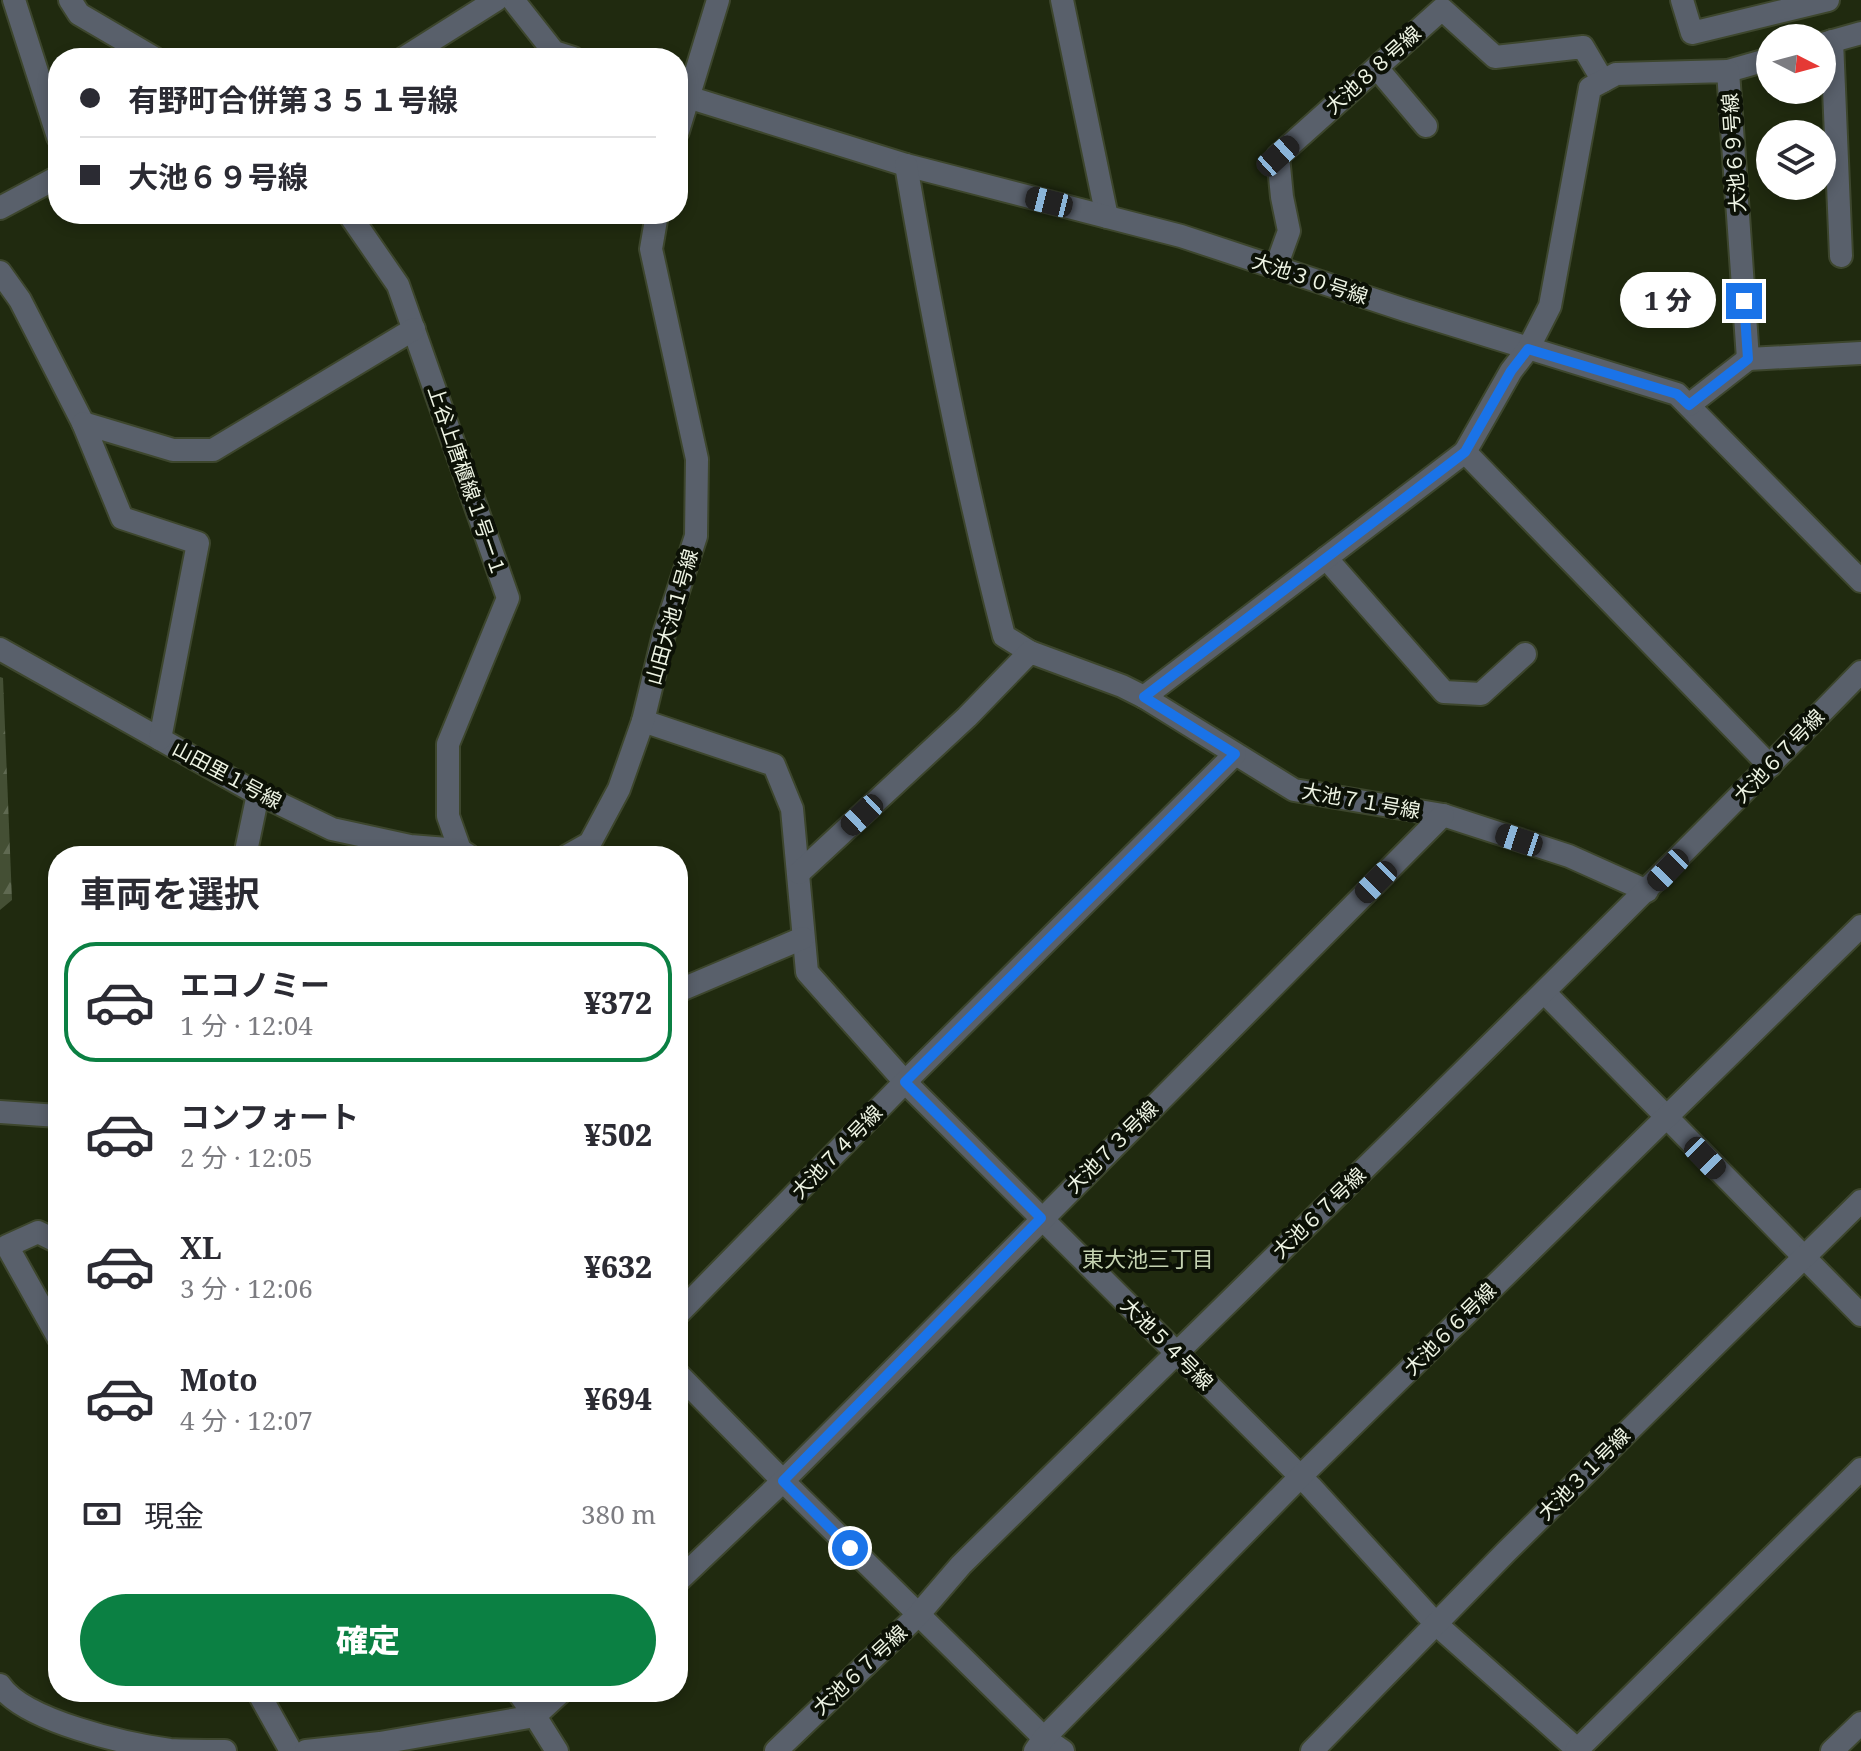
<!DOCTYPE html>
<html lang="ja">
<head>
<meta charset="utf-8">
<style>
	:root { --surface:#fff; --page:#f2f2f3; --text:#2b2b33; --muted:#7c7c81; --line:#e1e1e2; --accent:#0b8043 }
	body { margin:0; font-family:"Noto Serif","Noto Sans JP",serif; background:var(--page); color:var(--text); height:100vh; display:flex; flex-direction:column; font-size:30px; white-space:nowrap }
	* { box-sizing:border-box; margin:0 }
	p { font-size:26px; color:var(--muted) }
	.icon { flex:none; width:44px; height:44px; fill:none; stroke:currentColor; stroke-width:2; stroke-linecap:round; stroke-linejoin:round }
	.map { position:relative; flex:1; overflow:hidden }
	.details { position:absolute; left:48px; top:846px; width:640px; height:856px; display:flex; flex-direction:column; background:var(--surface); border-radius:32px; box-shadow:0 4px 12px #0003 }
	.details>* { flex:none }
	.top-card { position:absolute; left:48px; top:48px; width:640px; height:176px; border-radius:32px; box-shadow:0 4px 12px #0003; display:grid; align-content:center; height:176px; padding:0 32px; background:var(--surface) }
	.needle { width:52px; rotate:96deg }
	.controls { position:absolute; left:1756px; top:24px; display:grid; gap:16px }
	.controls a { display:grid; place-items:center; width:80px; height:80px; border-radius:50%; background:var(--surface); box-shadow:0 4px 12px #0003; font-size:40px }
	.end { position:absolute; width:36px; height:36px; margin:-18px; border:10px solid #1a73e8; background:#fff; box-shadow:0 0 0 4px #fff }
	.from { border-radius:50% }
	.bubble { position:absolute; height:56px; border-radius:28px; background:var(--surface); box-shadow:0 4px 12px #0003; font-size:26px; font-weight:800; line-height:56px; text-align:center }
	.car { position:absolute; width:24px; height:48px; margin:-24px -12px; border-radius:10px; box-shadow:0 0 6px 2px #0007; background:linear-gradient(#222 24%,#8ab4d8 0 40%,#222 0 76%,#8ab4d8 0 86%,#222 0) }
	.top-card b { display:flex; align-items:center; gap:28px; height:76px; font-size:30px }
	.top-card b+b { border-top:2px solid var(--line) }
	.top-card i { width:20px; height:20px; background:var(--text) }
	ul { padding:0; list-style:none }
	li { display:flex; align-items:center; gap:24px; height:120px; margin:0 16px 12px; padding:0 16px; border:4px solid transparent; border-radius:32px }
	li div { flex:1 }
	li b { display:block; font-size:30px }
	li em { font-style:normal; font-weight:800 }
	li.selected { border-color:var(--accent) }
	li>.icon { width:72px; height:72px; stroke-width:1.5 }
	h2 { padding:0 32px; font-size:36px; line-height:96px }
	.pay { display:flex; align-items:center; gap:20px; height:88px; padding:0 32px; font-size:30px }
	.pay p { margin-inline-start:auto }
	.button { display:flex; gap:16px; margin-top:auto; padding:16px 32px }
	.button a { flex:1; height:92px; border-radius:48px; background:var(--accent); color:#fff; font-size:32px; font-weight:800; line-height:92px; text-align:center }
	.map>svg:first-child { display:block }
	.forest { fill:url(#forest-firs) }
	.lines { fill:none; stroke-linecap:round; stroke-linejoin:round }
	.minor-casing { stroke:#3d462d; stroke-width:26 }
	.minor { stroke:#59606b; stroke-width:22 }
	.route { stroke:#1a73e8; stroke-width:10 }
	.labels { text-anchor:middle; stroke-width:8; stroke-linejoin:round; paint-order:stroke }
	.street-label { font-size:20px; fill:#eef4e4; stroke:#0c1106 }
	.neighbourhood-label { font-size:22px; fill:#c5d3b2; stroke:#0c1106 }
</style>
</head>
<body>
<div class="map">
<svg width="1861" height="1751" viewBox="0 0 1861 1751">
	<defs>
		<pattern id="forest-firs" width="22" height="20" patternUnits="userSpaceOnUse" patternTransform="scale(2)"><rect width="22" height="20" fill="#444f34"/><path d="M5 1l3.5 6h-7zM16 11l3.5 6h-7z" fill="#5f6951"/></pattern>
	</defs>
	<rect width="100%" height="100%" fill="#202a0f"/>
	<path class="forest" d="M0,677L3,678L12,900L0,910Z"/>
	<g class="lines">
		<g class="minor-casing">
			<g id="minor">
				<path d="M14,0L58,137"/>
				<path d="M70,0L79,14L154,58"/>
				<path d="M513,0L554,52L573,58"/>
				<path d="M1062,0L1107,217"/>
				<path d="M1682,0L1692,33L1828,0"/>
				<path d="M1832,41L1841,256"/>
				<path d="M1822,44L1861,33"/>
				<path d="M404,58L496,0"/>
				<path d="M1377,68L1426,126"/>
				<path d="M1728,71L1770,59"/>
				<path d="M678,94L906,165L1181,236L1405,310L1677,394L1861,581"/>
				<path d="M678,131L718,0"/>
				<path d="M906,165C933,323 964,480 1004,636L1030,652"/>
				<path d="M0,208L58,177"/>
				<path d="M349,214L398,285L508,598L448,744V816L460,850"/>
				<path d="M1276,267L1289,231L1282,197L1278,156L1442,9L1495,57L1583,47L1603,81"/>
				<path d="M0,272L20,300L83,423"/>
				<path d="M1689,405L1748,359"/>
				<path d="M1465,452L1511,371L1528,349L1550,306L1590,88L1616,74L1728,71L1748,359L1861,353"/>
				<path d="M1326,558L1444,692L1481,694L1525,654"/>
				<path d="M0,649L247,788L332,829L410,846L460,850L468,855"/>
				<path d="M1144,697L1465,452L1770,766"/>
				<path d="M643,721L774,765L792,809L807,972L905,1082L1311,1487L1436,1624L1579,1751"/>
				<path d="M160,739L198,543L122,518L83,423L173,450H213L414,329"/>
				<path d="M245,856L258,794"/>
				<path d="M567,856L590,843L619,789L643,721L664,634L696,536L697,459L651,249L657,214"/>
				<path d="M799,873L967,717L1030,652L1122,686L1144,697L1294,790L1443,815L1569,856L1647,891"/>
				<path d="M678,991L803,938"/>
				<path d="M1544,992L1861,1315"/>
				<path d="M0,1112L58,1116"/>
				<path d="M58,1242L38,1232L7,1246L58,1337"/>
				<path d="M678,1314L905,1082L1235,754"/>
				<path d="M678,1374L783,1481L1044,1738L1063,1751"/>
				<path d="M678,1581L783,1481L1443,815"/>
				<path d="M0,1685C24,1721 127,1744 170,1750C188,1751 207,1751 225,1751"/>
				<path d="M258,1692L291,1751"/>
				<path d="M306,1751L380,1743L535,1716L518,1692"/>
				<path d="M557,1751L535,1716L561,1692"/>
				<path d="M776,1751L918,1615L961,1565C1262,1268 1566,975 1861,672"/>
				<path d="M1035,1751L1044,1738L1300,1477L1861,926"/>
				<path d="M1312,1751L1506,1552L1861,1201"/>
				<path d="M1576,1751L1861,1469"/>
				<path d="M1832,1751L1861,1723"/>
			</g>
		</g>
		<use href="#minor" class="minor"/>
	</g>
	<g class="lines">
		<path class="route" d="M850,1548L783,1481L1041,1218L905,1082L1235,754L1144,697L1465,452L1511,371L1528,349L1677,394L1689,405L1748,359L1744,301"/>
	</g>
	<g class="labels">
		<g class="street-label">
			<text transform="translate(1373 70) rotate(-42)" y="7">大池８８号線</text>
			<text transform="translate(1734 153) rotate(-94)" y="7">大池６９号線</text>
			<text transform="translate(1310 279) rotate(18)" y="7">大池３０号線</text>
			<text transform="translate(467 481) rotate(71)" y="7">上谷上唐櫃線１号ー１</text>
			<text transform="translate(672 617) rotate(-74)" y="7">山田大池１号線</text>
			<text transform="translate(1779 756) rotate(-46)" y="7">大池６７号線</text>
			<text transform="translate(227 775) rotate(28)" y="7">山田里１号線</text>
			<text transform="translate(1361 801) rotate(10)" y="7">大池７１号線</text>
			<text transform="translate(1112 1147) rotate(-45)" y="7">大池７３号線</text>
			<text transform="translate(837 1152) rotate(-46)" y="7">大池７４号線</text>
			<text transform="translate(1319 1213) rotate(-44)" y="7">大池６７号線</text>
			<text transform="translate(1450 1329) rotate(-45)" y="7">大池６６号線</text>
			<text transform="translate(1167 1344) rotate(45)" y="7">大池５４号線</text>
			<text transform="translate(1584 1474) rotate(-45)" y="7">大池３１号線</text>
			<text transform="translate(860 1670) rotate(-43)" y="7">大池６７号線</text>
		</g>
		<g class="neighbourhood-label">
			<text x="1148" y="1267">東大池三丁目</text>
		</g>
	</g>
</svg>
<div class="controls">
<a><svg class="needle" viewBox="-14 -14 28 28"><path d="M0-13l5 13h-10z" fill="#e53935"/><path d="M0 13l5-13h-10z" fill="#7c7c81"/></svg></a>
<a><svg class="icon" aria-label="layers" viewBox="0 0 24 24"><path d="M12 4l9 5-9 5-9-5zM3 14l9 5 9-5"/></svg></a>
</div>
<i class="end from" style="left:850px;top:1548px"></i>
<i class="end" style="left:1744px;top:301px"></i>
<div class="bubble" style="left:1620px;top:272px;width:96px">1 分</div>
<i class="car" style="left:1278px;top:156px;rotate:48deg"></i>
<i class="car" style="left:1049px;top:202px;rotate:284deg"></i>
<i class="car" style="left:862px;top:815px;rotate:227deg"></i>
<i class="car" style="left:1519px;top:840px;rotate:288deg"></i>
<i class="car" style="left:1668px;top:870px;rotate:224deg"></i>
<i class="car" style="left:1376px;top:882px;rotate:225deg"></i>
<i class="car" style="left:1705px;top:1158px;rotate:136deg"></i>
<div class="top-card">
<b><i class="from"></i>有野町合併第３５１号線</b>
<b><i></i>大池６９号線</b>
</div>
<section class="details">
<h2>車両を選択</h2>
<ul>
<li class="selected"><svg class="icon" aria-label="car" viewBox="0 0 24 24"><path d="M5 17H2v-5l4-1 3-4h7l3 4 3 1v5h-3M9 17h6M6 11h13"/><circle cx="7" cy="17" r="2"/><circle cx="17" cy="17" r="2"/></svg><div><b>エコノミー</b><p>1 分 · 12:04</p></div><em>¥372</em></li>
<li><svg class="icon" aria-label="car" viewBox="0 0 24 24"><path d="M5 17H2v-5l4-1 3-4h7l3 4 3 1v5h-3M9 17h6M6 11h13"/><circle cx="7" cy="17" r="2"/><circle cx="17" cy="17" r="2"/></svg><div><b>コンフォート</b><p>2 分 · 12:05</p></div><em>¥502</em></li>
<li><svg class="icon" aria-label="car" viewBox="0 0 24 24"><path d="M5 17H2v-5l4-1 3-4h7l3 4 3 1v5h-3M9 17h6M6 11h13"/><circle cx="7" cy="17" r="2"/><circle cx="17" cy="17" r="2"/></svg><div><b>XL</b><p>3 分 · 12:06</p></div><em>¥632</em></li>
<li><svg class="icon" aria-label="car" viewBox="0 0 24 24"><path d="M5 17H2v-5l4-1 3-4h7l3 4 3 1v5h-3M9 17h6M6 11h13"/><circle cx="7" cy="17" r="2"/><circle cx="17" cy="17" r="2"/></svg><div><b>Moto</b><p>4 分 · 12:07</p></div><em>¥694</em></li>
</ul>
<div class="pay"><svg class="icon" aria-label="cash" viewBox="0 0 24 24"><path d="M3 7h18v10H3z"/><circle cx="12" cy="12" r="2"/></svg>現金<p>380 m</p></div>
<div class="button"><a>確定</a></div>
</section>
</div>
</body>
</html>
